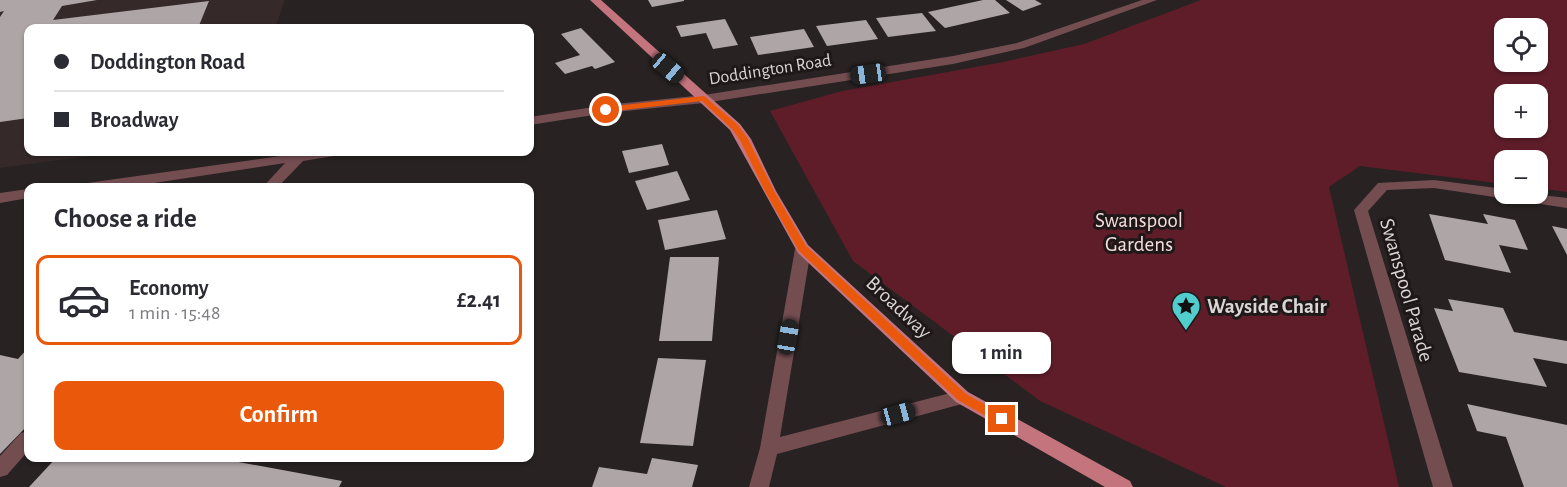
<!DOCTYPE html>
<html lang="en">
<head>
<meta charset="utf-8">
<style>
	:root { --surface:#fff; --page:#f2f2f3; --text:#2b2b33; --muted:#7c7c81; --line:#e1e1e2; --accent:#ea580c }
	body { margin:0; font-family:"Alegreya Sans",sans-serif; background:var(--page); color:var(--text); height:100vh; display:flex; flex-direction:column; font-size:22px; white-space:nowrap }
	* { box-sizing:border-box; margin:0 }
	p { font-size:20px; color:var(--muted) }
	.icon { flex:none; width:33px; height:33px; fill:none; stroke:currentColor; stroke-width:2; stroke-linecap:round; stroke-linejoin:round }
	.map { position:relative; flex:1; overflow:hidden }
	.panel { position:absolute; left:24px; top:183px; width:510px; height:279px; display:flex; flex-direction:column; background:var(--surface); border-radius:12px; box-shadow:0 2px 4px #0004 }
	.panel>* { flex:none }
	.guide { position:absolute; left:24px; top:24px; width:510px; height:132px; border-radius:12px; box-shadow:0 2px 4px #0004; display:grid; align-content:center; height:132px; padding:0 30px; background:var(--surface) }
	.controls { position:absolute; left:1494px; top:18px; display:grid; gap:12px }
	.controls a { display:grid; place-items:center; width:54px; height:54px; border-radius:12px; background:var(--surface); box-shadow:0 2px 4px #0004; font-size:30px }
	.end { position:absolute; width:27px; height:27px; margin:-14px; border:8px solid #ea580c; background:#fff; box-shadow:0 0 0 3px #fff }
	.from { border-radius:50% }
	.bubble { position:absolute; height:42px; border-radius:12px; background:var(--surface); box-shadow:0 2px 4px #0004; font-size:20px; font-weight:700; line-height:42px; text-align:center }
	.car { position:absolute; width:18px; height:36px; margin:-18px -9px; border-radius:8px; box-shadow:0 0 4px 2px #0007; background:linear-gradient(#222 24%,#8ab4d8 0 40%,#222 0 76%,#8ab4d8 0 86%,#222 0) }
	.guide b { display:flex; align-items:center; gap:21px; height:57px; font-size:22px }
	.guide b+b { border-top:2px solid var(--line) }
	.guide i { width:15px; height:15px; background:var(--text) }
	ul { padding:0; list-style:none }
	li { display:flex; align-items:center; gap:18px; height:90px; margin:0 12px 9px; padding:0 18px; border:3px solid var(--line); border-radius:12px }
	li div { flex:1 }
	li b { display:block; font-size:22px }
	li em { font-style:normal; font-weight:700 }
	li.active { border-color:var(--accent) }
	li>.icon { width:54px; height:54px; stroke-width:1.5 }
	h2 { padding:0 30px; font-size:27px; line-height:72px }
	.primary-button { display:flex; gap:12px; margin-top:auto; padding:12px 30px }
	.primary-button a { flex:1; height:69px; border-radius:12px; background:var(--accent); color:#fff; font-size:24px; font-weight:700; line-height:69px; text-align:center }
	.map>svg:first-child { display:block }
	.built { fill:#36292a }
	.green { fill:#5e1d29; fill-rule:evenodd }
	.building { fill:#aea6a6 }
	.lines { fill:none; stroke-linecap:round; stroke-linejoin:round }
	.minor { fill:#744d51; fill-rule:evenodd }
	.major { fill:#c3747d; fill-rule:evenodd }
	.route { fill:#ea580c }
	.labels { text-anchor:middle; stroke-width:6; stroke-linejoin:round; paint-order:stroke }
	.far-street-label { font-size:18px; fill:#dbd6d6; stroke:#1f1819 }
	.park-label { font-size:21px; fill:#f6dcdd; stroke:#1f1819 }
	.street-label { font-size:21px; fill:#dbd6d6; stroke:#1f1819 }
	.poi-label { font-size:21px; font-weight:bold; fill:#dbd6d6; stroke:#1f1819; text-anchor:start }
</style>
</head>
<body>
<div class="map">
<svg width="1567" height="487" viewBox="0 0 1567 487">
	<rect width="100%" height="100%" fill="#282222"/>
	<path class="built" d="M0,0H285L275,28H28V152H119L0,168Z"/>
	<path class="green" d="M1201,0H1567V192L1538,188V160H1504V184L1360,166L1329,187L1399,487H1226L1040,401L853,261L770,111L842,91L1003,62L1084,44ZM1504,28H1538V62H1504ZM1504,94H1538V128H1504Z"/>
	<g class="building">
		<path d="M0,0H97L62,6L53,20L209,1L198,28H28V118L0,122V17L4,11L0,12Z"/>
		<path d="M648,0H684V1L652,7Z"/>
		<path d="M983,0H995L1010,13L945,28L928,12Z"/>
		<path d="M1006,0H1035L1042,4L1023,11Z"/>
		<path d="M922,13L936,31L888,37L876,18Z"/>
		<path d="M725,19L738,45L713,49L706,33L681,37L676,26Z"/>
		<path d="M866,20L878,39L827,46L816,26Z"/>
		<path d="M581,28L615,62L595,69L592,66L565,74L555,63L580,55L561,34Z"/>
		<path d="M804,29L814,47L758,55L750,37Z"/>
		<path d="M662,144L669,165L629,173L622,151Z"/>
		<path d="M677,171L690,200L647,210L635,181Z"/>
		<path d="M717,210L726,239L665,250L658,220Z"/>
		<path d="M1429,214L1488,224L1483,214L1515,220L1528,250L1499,245L1511,273L1445,260Z"/>
		<path d="M1552,226L1567,229V255Z"/>
		<path d="M670,257H719L712,341H659Z"/>
		<path d="M1448,299L1503,308L1514,332L1567,341V364L1533,358L1547,387L1459,372L1434,308L1453,311Z"/>
		<path d="M28,348V425L0,454V355L18,359Z"/>
		<path d="M658,358L706,360L693,446L640,443Z"/>
		<path d="M1467,404L1567,425V487H1524L1506,437L1477,431Z"/>
		<path d="M56,458H236L233,461L342,481L339,487H29Z"/>
		<path d="M652,458L698,465L692,487H592L599,467L647,474Z"/>
	</g>
	<g class="lines">
		<g class="minor">
			<path d="M1142,0H1157L1024,48L953,64L704,103L606,113L530,125V117L606,105L704,95L953,56L1017,43Z"/>
			<path d="M309,152H341L334,156L303,161L277,188H262L285,163L121,188H80L87,183Z"/>
			<path d="M1434,180L1504,189V194H1533L1567,198V208L1434,188L1387,190L1368,211L1453,487H1433L1354,210L1378,183Z"/>
			<path d="M28,189V198L0,203V193Z"/>
			<path d="M803,244L811,249L780,437L962,390L968,392L971,397L968,402L962,404L777,454L769,487H749L760,448L795,249Z"/>
			<path d="M28,431V451L7,475L0,477V456L21,433Z"/>
		</g>
		<path class="major" d="M590,0H601L740,124L751,139L776,191L808,245L968,392L1130,481L1133,487H1105L956,402L798,253L730,130Z"/>
	</g>
	<path class="route" d="M704,96L738,125L748,139L774,191L806,246L966,394L1006,416V423H998L958,400L799,251L765,191L740,140L732,129L702,101L606,112L602,110L606,107Z"/>
	<defs>
		<g id="sight-pin" transform="scale(1.5)"><path d="M0 17L-7.5 6A9.5 9.5 0 1 1 7.5 6Z" fill="#52cdcd" stroke="#1f1819"/><path d="M0-6L1.8-2.2L6-1.7L2.9 1.2L3.7 5.4L0 3.3L-3.7 5.4L-2.9 1.2L-6-1.7L-1.8-2.2Z" fill="#111"/></g>
	</defs>
	<g fill-rule="evenodd">
		<use href="#sight-pin" x="1186" y="306"/>
	</g>
	<g class="labels">
		<g class="far-street-label">
			<text transform="translate(770 69) rotate(-9)" y="6">Doddington Road</text>
		</g>
		<g class="park-label">
			<text x="1139" y="227">Swanspool<tspan x="1139" dy="24">Gardens</tspan></text>
		</g>
		<g class="street-label">
			<text transform="translate(1407 290) rotate(74)" y="7">Swanspool Parade</text>
			<text transform="translate(899 307) rotate(43)" y="7">Broadway</text>
		</g>
		<g class="poi-label">
			<text x="1207" y="313">Wayside Chair</text>
		</g>
	</g>
</svg>
<div class="controls">
<a><svg class="icon" aria-label="locate" viewBox="0 0 24 24"><circle cx="12" cy="12" r="6"/><path d="M12 2v4M12 18v4M2 12h4M18 12h4"/></svg></a>
<a>+</a>
<a>−</a>
</div>
<i class="end from" style="left:606px;top:110px"></i>
<i class="end" style="left:1002px;top:419px"></i>
<div class="bubble" style="left:952px;top:332px;width:99px">1 min</div>
<i class="car" style="left:668px;top:68px;rotate:130deg"></i>
<i class="car" style="left:868px;top:74px;rotate:262deg"></i>
<i class="car" style="left:788px;top:337px;rotate:10deg"></i>
<i class="car" style="left:898px;top:414px;rotate:75deg"></i>
<div class="guide">
<b><i class="from"></i>Doddington Road</b>
<b><i></i>Broadway</b>
</div>
<section class="panel">
<h2>Choose a ride</h2>
<ul>
<li class="active"><svg class="icon" aria-label="car" viewBox="0 0 24 24"><path d="M5 17H2v-5l4-1 3-4h7l3 4 3 1v5h-3M9 17h6M6 11h13"/><circle cx="7" cy="17" r="2"/><circle cx="17" cy="17" r="2"/></svg><div><b>Economy</b><p>1 min · 15:48</p></div><em>£2.41</em></li>
</ul>
<div class="primary-button"><a>Confirm</a></div>
</section>
</div>
</body>
</html>
